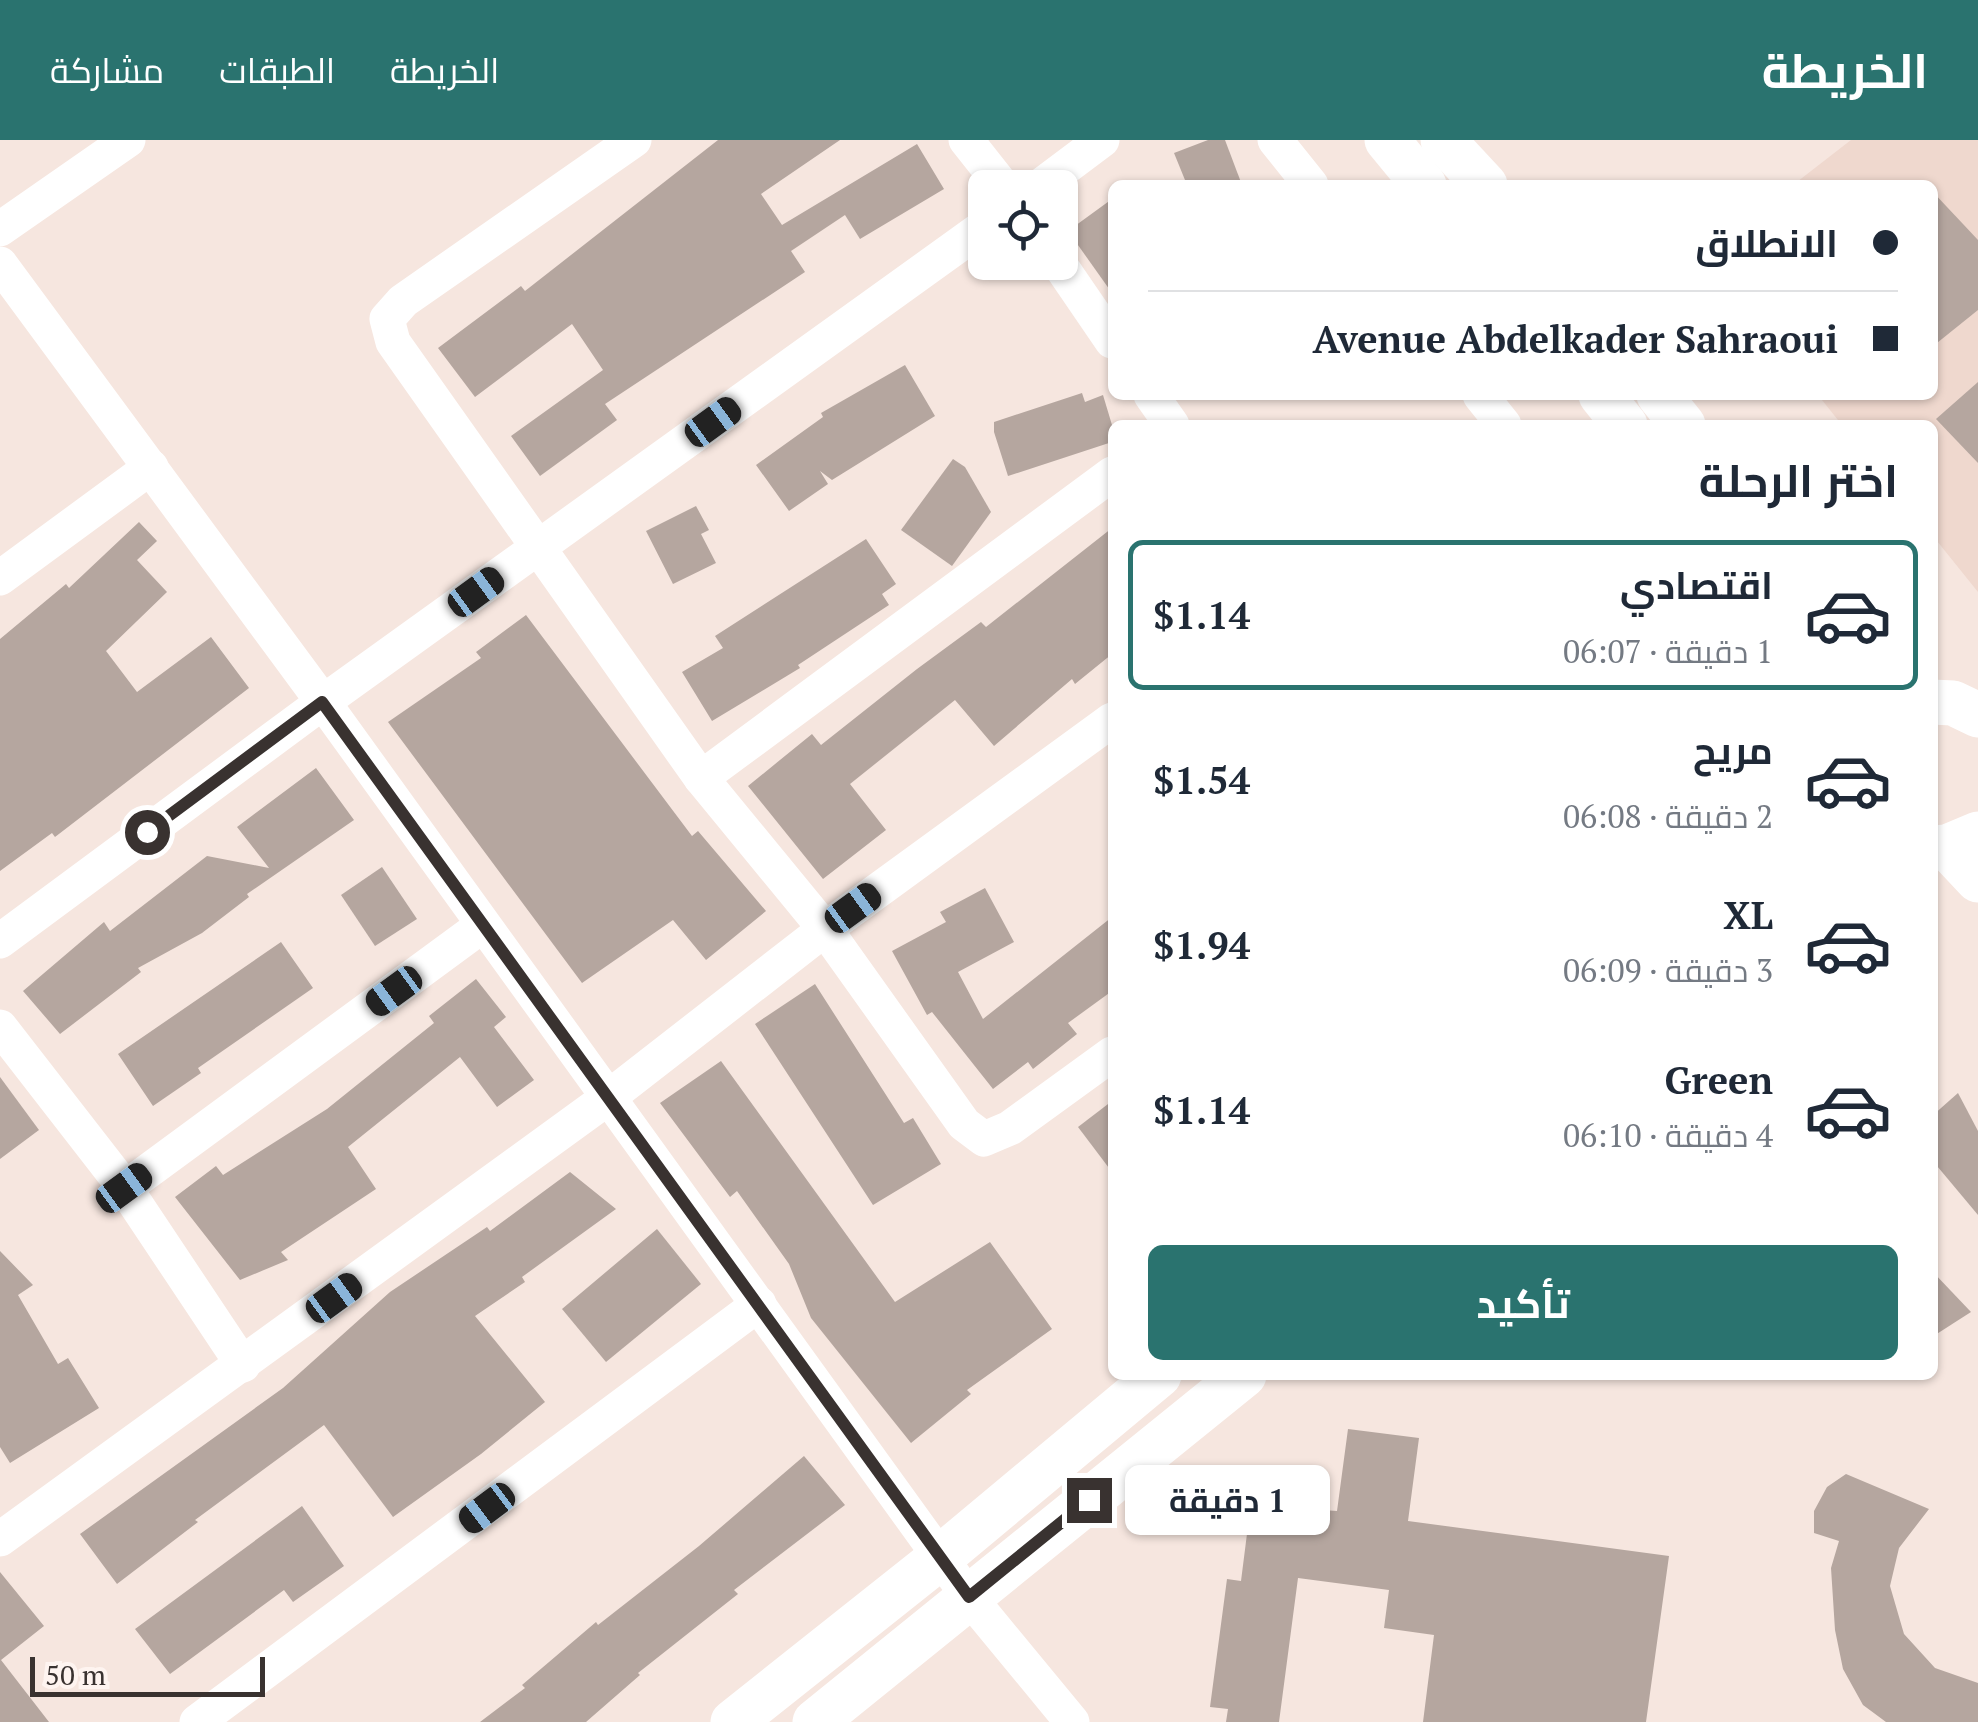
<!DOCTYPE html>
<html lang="ar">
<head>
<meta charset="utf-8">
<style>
	:root { --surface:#fff; --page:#f2f2f3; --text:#1f2937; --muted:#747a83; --line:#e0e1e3; --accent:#2a736f }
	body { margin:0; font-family:"PT Serif",Cairo,serif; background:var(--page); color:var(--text); direction:rtl; height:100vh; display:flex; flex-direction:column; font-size:38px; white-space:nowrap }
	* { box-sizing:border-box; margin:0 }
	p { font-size:32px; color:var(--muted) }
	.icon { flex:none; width:55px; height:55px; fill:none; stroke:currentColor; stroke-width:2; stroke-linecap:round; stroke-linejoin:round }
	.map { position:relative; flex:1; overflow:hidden; direction:ltr }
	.sheet { position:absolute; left:1108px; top:280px; width:830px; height:960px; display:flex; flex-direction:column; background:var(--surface); border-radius:15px; box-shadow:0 2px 8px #0004; direction:rtl }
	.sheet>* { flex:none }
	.guide { position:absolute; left:1108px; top:40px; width:830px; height:220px; border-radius:15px; box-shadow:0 2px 8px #0004; direction:rtl; display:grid; align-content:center; height:220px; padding:0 40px; background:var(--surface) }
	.tools { position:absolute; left:968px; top:30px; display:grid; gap:20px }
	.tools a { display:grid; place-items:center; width:110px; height:110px; border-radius:15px; background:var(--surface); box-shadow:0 2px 8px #0004; font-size:50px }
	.scale { position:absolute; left:30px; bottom:25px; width:235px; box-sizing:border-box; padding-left:10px; border:5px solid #393230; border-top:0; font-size:28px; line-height:35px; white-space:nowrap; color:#393230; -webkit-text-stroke:8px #fef4f0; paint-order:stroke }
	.end { position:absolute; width:45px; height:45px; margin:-22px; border:12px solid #393230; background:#fff; box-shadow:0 0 0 5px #fff }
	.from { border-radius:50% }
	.bubble { position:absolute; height:70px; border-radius:15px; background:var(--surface); box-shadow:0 2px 8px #0004; font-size:32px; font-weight:700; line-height:70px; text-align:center; direction:rtl }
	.car { position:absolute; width:30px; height:60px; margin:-30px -15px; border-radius:12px; box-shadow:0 0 8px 2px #0007; background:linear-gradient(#222 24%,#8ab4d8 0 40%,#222 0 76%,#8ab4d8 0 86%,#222 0) }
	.guide b { display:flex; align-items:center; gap:35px; height:95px; font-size:38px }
	.guide b+b { border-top:2px solid var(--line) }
	.guide i { width:25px; height:25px; background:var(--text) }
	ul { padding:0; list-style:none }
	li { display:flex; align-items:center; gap:30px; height:150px; margin:0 20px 15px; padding:0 20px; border:5px solid transparent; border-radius:15px }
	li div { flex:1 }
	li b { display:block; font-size:38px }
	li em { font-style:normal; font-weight:700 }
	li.selected { border-color:var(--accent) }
	li>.icon { width:90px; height:90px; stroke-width:1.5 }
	h2 { padding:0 40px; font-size:45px; line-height:120px }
	.button { display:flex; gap:20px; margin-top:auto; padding:20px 40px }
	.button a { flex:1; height:115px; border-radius:15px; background:var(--accent); color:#fff; font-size:40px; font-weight:700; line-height:115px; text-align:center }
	header { display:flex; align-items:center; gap:60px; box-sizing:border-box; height:140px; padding:0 50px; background:var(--accent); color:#fff }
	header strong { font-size:48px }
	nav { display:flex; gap:55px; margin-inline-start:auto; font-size:35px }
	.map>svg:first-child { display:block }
	.built { fill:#efd8ce }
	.building { fill:#b5a69f }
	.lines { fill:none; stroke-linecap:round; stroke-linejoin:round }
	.minor { stroke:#fff; stroke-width:35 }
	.major { stroke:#fff; stroke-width:45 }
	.route { stroke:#393230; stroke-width:12 }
</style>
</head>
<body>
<header>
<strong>الخريطة</strong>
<nav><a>الخريطة</a><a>الطبقات</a><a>مشاركة</a></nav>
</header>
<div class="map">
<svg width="1978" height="1582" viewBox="0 0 1978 1582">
	<rect width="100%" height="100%" fill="#f6e6df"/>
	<path class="built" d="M1851,0H1978V452L1933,396L1932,285H1842L1818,255H1932V45H1793Z"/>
	<g class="building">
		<path d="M718,0H840L761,54L782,85L917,4L944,49L860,99L845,75L791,111L805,132L605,264L617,280L540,336L511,296L603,230L572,184L475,257L438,208L521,146L525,151Z"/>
		<path d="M1208,0H1225L1242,45H1187L1174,13Z"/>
		<path d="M1932,51L1978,100V170L1932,207Z"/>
		<path d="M1112,59V153L1068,91Z"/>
		<path d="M905,225L935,276L832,340L820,331L828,344L789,371L756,325L823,277L821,273Z"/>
		<path d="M1978,242V323L1936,279Z"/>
		<path d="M1082,253L1085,262L1103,255L1112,285V302L1008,336L994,292V282Z"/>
		<path d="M953,319L965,327L991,372L952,426L901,390Z"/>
		<path d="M696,366L709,390L701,394L716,423L673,444L646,391Z"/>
		<path d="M139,382L157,401L137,420L167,452L106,511L137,552L211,497L249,548L55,697L52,693L0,731V499L66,444L69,448Z"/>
		<path d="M1112,388V514L1075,544L1072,539L994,606L955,560L850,644L886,690L823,739L748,646L812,594L821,605L917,529L981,482L986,487Z"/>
		<path d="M866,399L896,444L882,454L889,465L798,525L800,528L712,581L682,532L723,508L715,496Z"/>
		<path d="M526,475L692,696L698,691L766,771L706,820L673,780L582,843L388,582L481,518L476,512Z"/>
		<path d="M316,628L354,680L247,754L249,757L202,793L138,828L141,832L60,894L23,851L104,782L110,791L207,716L269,728L237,687Z"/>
		<path d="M382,727L417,779L375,806L341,755Z"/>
		<path d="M985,748L1014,802L958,832L983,879L1112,777V851L1068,883L1077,894L1033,929L1028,922L993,949L932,872L927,875L892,811L946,782L940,772Z"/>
		<path d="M281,802L313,848L198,928L201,933L153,966L118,914Z"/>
		<path d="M476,839L506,877L494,887L534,940L497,967L460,917L348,1007L376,1049L281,1112L288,1120L240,1140L175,1057L216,1026L223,1035L327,969L434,883L429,876Z"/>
		<path d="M815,844L904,983L913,978L941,1024L873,1065L755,884Z"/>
		<path d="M721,921L895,1162L990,1102L1052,1189L967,1250L971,1254L911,1303L811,1178L789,1124L737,1051L730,1057L660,963Z"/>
		<path d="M0,937L39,990L0,1019Z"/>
		<path d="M1958,953L1978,991V1075L1932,1020V976Z"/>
		<path d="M1112,961V1032L1078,987Z"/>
		<path d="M570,1032L616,1069L522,1137L525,1142L475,1176L545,1262L481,1314L393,1377L324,1285L195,1380L198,1382L117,1444L80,1394L283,1248L390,1152L487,1087L490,1091Z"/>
		<path d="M657,1089L701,1144L606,1222L562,1169Z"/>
		<path d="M0,1111L33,1145L18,1155L58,1224L68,1218L99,1268L10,1323L0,1307Z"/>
		<path d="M1932,1131L1971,1172L1932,1197Z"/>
		<path d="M1348,1289L1419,1298L1408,1381L1669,1416L1646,1582H1423L1434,1495L1384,1488L1389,1450L1298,1438L1279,1582H1226L1228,1569L1210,1567L1227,1439L1241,1441L1249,1378L1321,1387L1323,1370L1337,1371Z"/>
		<path d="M804,1316L845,1365L734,1450L738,1454L638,1533L640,1535L586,1582H480L525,1548L522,1545L596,1482L598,1485L699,1406Z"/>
		<path d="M1846,1334L1929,1369L1899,1408L1890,1446L1904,1494L1935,1528L1978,1543V1582H1886L1863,1565L1843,1529L1835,1490L1831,1428L1839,1401L1814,1393V1371L1827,1347Z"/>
		<path d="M302,1366L344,1426L293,1462L284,1450L170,1534L135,1489Z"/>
		<path d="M0,1432L44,1486L1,1520L49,1582H0Z"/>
	</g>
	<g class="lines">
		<g class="minor">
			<path d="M634,0L403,161L387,179L393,202L701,638L825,789L964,984L984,999L1010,988L1112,914"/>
			<path d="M966,0L1004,48"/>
			<path d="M1275,0L1311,45"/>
			<path d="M1038,48L1102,0"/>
			<path d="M0,89L128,0"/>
			<path d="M1058,122L1112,201"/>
			<path d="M0,124L323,562L969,1457L1072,1582"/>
			<path d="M1151,255L1172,285"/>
			<path d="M1480,255L1504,285"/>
			<path d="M0,438L151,327"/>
			<path d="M701,638L1112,334"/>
			<path d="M0,801L323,562L985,86"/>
			<path d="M0,887L125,1048L243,1225"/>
			<path d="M125,1048L483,785"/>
			<path d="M0,1399L609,957L825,789L1112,580"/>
			<path d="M197,1582L759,1164"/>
		</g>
		<g class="major">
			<path d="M1387,0L1424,45"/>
			<path d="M1443,0L1485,45"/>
			<path d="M1601,255L1625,285"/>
			<path d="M1659,255L1683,285"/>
			<path d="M1932,562L1953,563L1978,575"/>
			<path d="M1947,707L1978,740"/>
			<path d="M1932,708L1947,707L1978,694"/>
			<path d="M733,1582L942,1416L1159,1235"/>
			<path d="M815,1582L1244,1235"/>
		</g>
	</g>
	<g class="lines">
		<path class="route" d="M147,692L322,562L969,1457L1089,1360"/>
	</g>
</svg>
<div class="tools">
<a><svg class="icon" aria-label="locate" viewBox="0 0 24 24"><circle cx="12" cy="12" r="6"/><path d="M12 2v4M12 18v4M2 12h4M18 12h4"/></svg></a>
</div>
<div class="scale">50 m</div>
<i class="end from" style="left:147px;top:692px"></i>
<i class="end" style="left:1089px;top:1360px"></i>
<div class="bubble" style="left:1125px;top:1325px;width:205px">1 دقيقة</div>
<i class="car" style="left:713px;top:282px;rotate:54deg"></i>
<i class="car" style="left:476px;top:452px;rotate:54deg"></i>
<i class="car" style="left:853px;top:768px;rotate:54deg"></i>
<i class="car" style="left:394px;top:851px;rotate:234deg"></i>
<i class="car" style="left:124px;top:1048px;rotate:54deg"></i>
<i class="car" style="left:334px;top:1158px;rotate:54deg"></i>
<i class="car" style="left:487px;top:1368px;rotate:233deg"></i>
<div class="guide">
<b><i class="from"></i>الانطلاق</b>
<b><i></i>Avenue Abdelkader Sahraoui</b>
</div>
<section class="sheet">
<h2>اختر الرحلة</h2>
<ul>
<li class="selected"><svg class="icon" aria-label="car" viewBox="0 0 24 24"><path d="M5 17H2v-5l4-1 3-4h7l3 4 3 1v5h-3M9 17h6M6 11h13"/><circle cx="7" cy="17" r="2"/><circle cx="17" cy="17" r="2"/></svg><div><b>اقتصادي</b><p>1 دقيقة · 06:07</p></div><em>$1.14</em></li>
<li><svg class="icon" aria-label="car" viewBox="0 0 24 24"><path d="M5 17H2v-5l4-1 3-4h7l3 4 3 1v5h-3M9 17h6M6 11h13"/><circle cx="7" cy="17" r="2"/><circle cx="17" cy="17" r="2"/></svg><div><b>مريح</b><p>2 دقيقة · 06:08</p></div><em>$1.54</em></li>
<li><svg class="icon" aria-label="car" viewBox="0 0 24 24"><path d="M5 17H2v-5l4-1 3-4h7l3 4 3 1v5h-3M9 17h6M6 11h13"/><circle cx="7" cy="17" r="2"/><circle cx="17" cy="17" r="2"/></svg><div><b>XL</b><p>3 دقيقة · 06:09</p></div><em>$1.94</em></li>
<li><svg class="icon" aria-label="car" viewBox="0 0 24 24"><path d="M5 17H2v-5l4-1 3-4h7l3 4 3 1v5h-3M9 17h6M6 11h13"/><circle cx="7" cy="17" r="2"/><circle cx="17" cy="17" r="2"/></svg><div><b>Green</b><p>4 دقيقة · 06:10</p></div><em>$1.14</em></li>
</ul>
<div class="button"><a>تأكيد</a></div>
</section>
</div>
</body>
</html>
